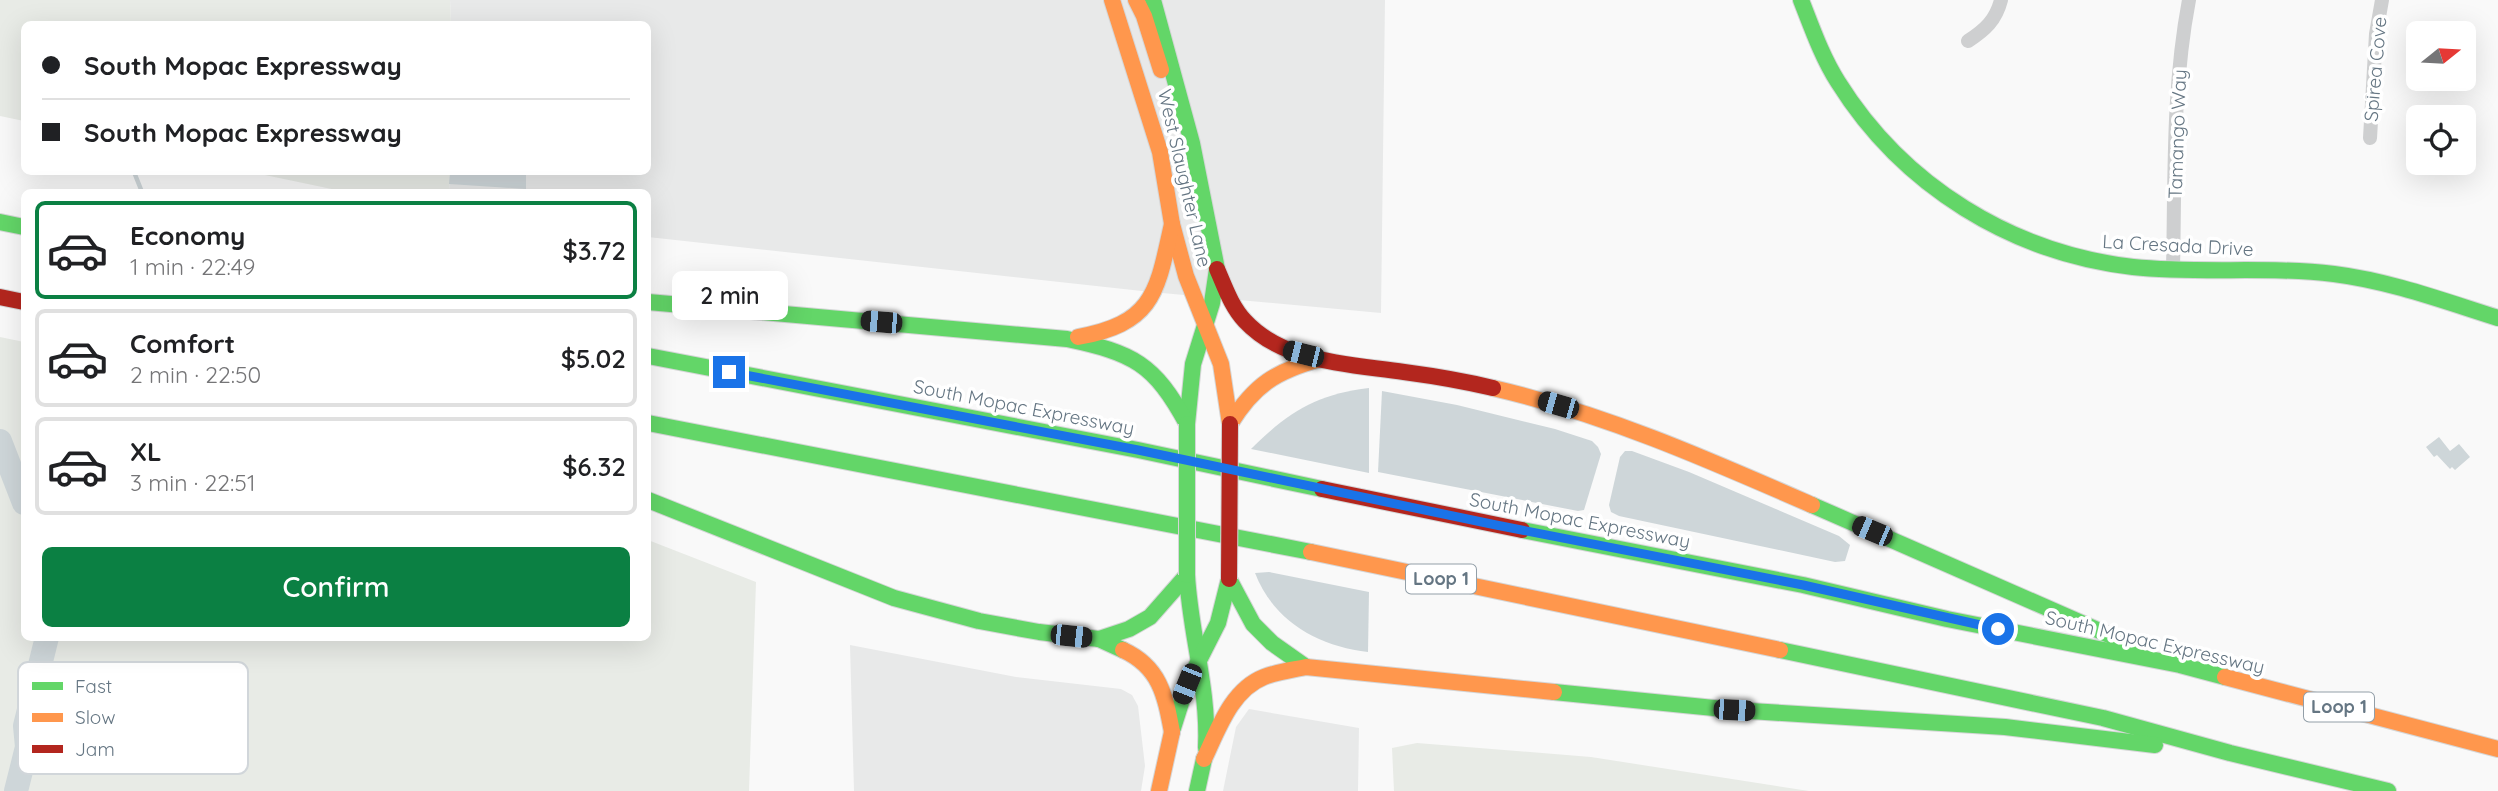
<!DOCTYPE html>
<html lang="en">
<head>
<meta charset="utf-8">
<style>
	:root { --surface:#fff; --page:#f2f2f2; --text:#202124; --muted:#757577; --line:#e0e0e0; --accent:#0b8043 }
	body { margin:0; font-family:Quicksand,sans-serif; background:var(--page); color:var(--text); height:100vh; display:flex; flex-direction:column; font-size:26px; white-space:nowrap }
	* { box-sizing:border-box; margin:0 }
	p { font-size:23px; color:var(--muted) }
	.icon { flex:none; width:38px; height:38px; fill:none; stroke:currentColor; stroke-width:2; stroke-linecap:round; stroke-linejoin:round }
	.map { position:relative; flex:1; overflow:hidden }
	.sheet { position:absolute; left:21px; top:189px; width:630px; height:452px; display:flex; flex-direction:column; background:var(--surface); border-radius:10px; box-shadow:0 7px 28px #0002 }
	.sheet>* { flex:none }
	.banner { position:absolute; left:21px; top:21px; width:630px; height:154px; border-radius:10px; box-shadow:0 7px 28px #0002; display:grid; align-content:center; height:154px; padding:0 21px; background:var(--surface) }
	.needle { width:46px; rotate:72deg }
	.buttons { position:absolute; left:2406px; top:21px; display:grid; gap:14px }
	.buttons a { display:grid; place-items:center; width:70px; height:70px; border-radius:10px; background:var(--surface); box-shadow:0 7px 28px #0002; font-size:35px }
	.end { position:absolute; width:32px; height:32px; margin:-16px; border:9px solid #1a73e8; background:#fff; box-shadow:0 0 0 4px #fff }
	.from { border-radius:50% }
	.bubble { position:absolute; height:49px; border-radius:10px; background:var(--surface); box-shadow:0 7px 28px #0002; font-size:23px; font-weight:600; line-height:49px; text-align:center }
	.car { position:absolute; width:21px; height:42px; margin:-21px -10px; border-radius:9px; box-shadow:0 0 5px 2px #0007; background:linear-gradient(#222 24%,#8ab4d8 0 40%,#222 0 76%,#8ab4d8 0 86%,#222 0) }
	.banner b { display:flex; align-items:center; gap:24px; height:66px; font-size:26px }
	.banner b+b { border-top:2px solid var(--line) }
	.banner i { width:18px; height:18px; background:var(--text) }
	ul { padding:12px 0 0; list-style:none }
	li { display:flex; align-items:center; gap:21px; height:98px; margin:0 14px 10px; padding:0 7px; border:4px solid var(--line); border-radius:10px }
	li div { flex:1 }
	li b { display:block; font-size:26px }
	li em { font-style:normal; font-weight:600 }
	li.current { border-color:var(--accent) }
	li>.icon { width:63px; height:63px; stroke-width:1.5 }
	.button { display:flex; gap:14px; margin-top:auto; padding:14px 21px }
	.button a { flex:1; height:80px; border-radius:10px; background:var(--accent); color:#fff; font-size:28px; font-weight:600; line-height:80px; text-align:center }
	.map>svg:first-child { display:block }
	.built { fill:#e8e9e9 }
	.green { fill:#e8ebe6 }
	.water { fill:#ced6d9 }
	.lines { fill:none; stroke-linecap:round; stroke-linejoin:round }
	.stream { stroke:#ced6d9; stroke-width:4.5 }
	.river { stroke:#ced6d9; stroke-width:24 }
	.fast-casing { stroke:#d5d6d7; stroke-width:18 }
	.slow-casing { stroke:#d5d6d7; stroke-width:18 }
	.jam-casing { stroke:#d5d6d7; stroke-width:18 }
	.street { stroke:#cecfd0; stroke-width:14 }
	.fast { stroke:#63d668; stroke-width:16 }
	.slow { stroke:#ff974d; stroke-width:16 }
	.jam { stroke:#b3261e; stroke-width:16 }
	.fast-bridge-casing { stroke:#d5d6d7; stroke-width:18; stroke-linecap:butt }
	.jam-bridge-casing { stroke:#d5d6d7; stroke-width:18; stroke-linecap:butt }
	.fast-bridge { stroke:#63d668; stroke-width:16 }
	.jam-bridge { stroke:#b3261e; stroke-width:16 }
	.route { stroke:#1a73e8; stroke-width:9 }
	.labels { text-anchor:middle; stroke-width:7; stroke-linejoin:round; paint-order:stroke }
	.shield { fill:#fff; stroke:#939fa8; stroke-width:2 }
	.shield-label { font-size:18px; font-weight:bold; fill:#657683 }
	.street-label { font-size:19px; fill:#657683; stroke:#fff }
	.key { fill:#fff; stroke:#d1d6da; stroke-width:2 }
	.key-label { font-size:19px; fill:#657683 }
</style>
</head>
<body>
<div class="map">
<svg width="2498" height="791" viewBox="0 0 2498 791">
	<rect width="100%" height="100%" fill="#f9f9f9"/>
	<g class="built">
		<path d="M450,0H1385L1381,313L1151,292L648,237V192H449L450,172H648V24H451Z"/>
		<path d="M850,645L1016,677L1121,689L1132,695L1138,706L1145,766L1141,791H854Z"/>
		<path d="M1249,709L1359,728L1358,791H1223L1236,727Z"/>
	</g>
	<g class="green">
		<path d="M0,0H450L451,24H24V121L0,116Z"/>
		<path d="M250,172H450L449,192H346Z"/>
		<path d="M0,337L24,342V637H648V540L756,582L749,791H0Z"/>
		<path d="M1417,743L1591,757L1809,791H1394L1392,748Z"/>
	</g>
	<g class="water">
		<path d="M450,172H526V189L449,184Z"/>
		<path d="M1369,388V473L1251,449C1288,412 1317,394 1369,388Z"/>
		<path d="M1382,391L1457,405L1555,429L1592,441L1598,447L1601,454L1584,510L1578,511L1378,472Z"/>
		<path d="M2439,437L2450,451L2459,444L2470,457L2455,470L2452,467L2450,469L2437,455L2434,457L2426,447Z"/>
		<path d="M1625,451H1632L1689,472L1839,536L1850,545L1845,561L1835,562L1619,516L1611,512L1609,505L1620,457Z"/>
		<path d="M1269,572L1369,592L1368,652C1318,646 1274,622 1255,573Z"/>
	</g>
	<g class="lines">
		<g class="stream">
			<path d="M134,172L142,192"/>
			<path d="M44,646L50,637"/>
		</g>
		<g class="river">
			<path d="M0,441L24,503"/>
			<path d="M16,791L27,747L25,726L47,637"/>
		</g>
		<g class="fast-casing">
			<g id="fast">
				<path d="M1153,0L1192,143L1217,269L1212,303L1193,364L1187,424"/>
				<path d="M1801,0C1812,28 1822,57 1838,82C1903,186 2012,253 2133,267C2200,274 2268,266 2334,274C2390,281 2444,301 2498,318"/>
				<path d="M0,222L24,227"/>
				<path d="M648,302L1067,339C1133,353 1154,363 1187,424"/>
				<path d="M648,356L1138,450L1322,489"/>
				<path d="M648,423L1311,552"/>
				<path d="M648,500L894,598L979,621L1039,632L1099,639L1123,650"/>
				<path d="M1812,505L2134,646"/>
				<path d="M1522,530L1803,585L1947,619L2180,665L2225,677"/>
				<path d="M1187,575C1190,633 1209,689 1206,748"/>
				<path d="M1229,579L1253,624L1272,643L1306,667"/>
				<path d="M1099,639L1129,629L1150,617L1187,575"/>
				<path d="M1780,650L2103,718L2230,753L2388,791"/>
				<path d="M1554,692L1734,710L2005,727L2155,745"/>
				<path d="M1173,728L1187,684L1218,623L1229,579"/>
				<path d="M1197,791L1204,759"/>
			</g>
		</g>
		<g class="slow-casing">
			<g id="slow">
				<path d="M1112,0L1160,152L1172,224L1186,276L1221,364L1230,424"/>
				<path d="M1136,0L1144,16L1161,70"/>
				<path d="M1078,337C1155,323 1157,291 1172,224"/>
				<path d="M1493,388C1605,414 1707,459 1812,505"/>
				<path d="M1230,424C1254,385 1276,371 1320,359"/>
				<path d="M1311,552L1780,650"/>
				<path d="M1123,650C1160,667 1165,695 1172,732"/>
				<path d="M2225,677L2498,749"/>
				<path d="M1204,759C1218,730 1231,690 1264,677C1277,672 1292,670 1306,667L1554,692"/>
				<path d="M1159,791L1172,732"/>
			</g>
		</g>
		<g class="jam-casing">
			<g id="jam">
				<path d="M1217,269C1225,287 1231,306 1245,321C1284,363 1350,364 1404,372C1434,376 1464,381 1493,388"/>
				<path d="M0,297L24,302"/>
				<path d="M1322,489L1522,530"/>
			</g>
		</g>
		<g class="street">
			<path d="M1968,41C1985,30 1996,20 2001,0"/>
			<path d="M2370,138L2376,34L2382,0"/>
			<path d="M2173,269C2175,179 2172,89 2189,0"/>
		</g>
		<use href="#fast" class="fast"/>
		<use href="#slow" class="slow"/>
		<use href="#jam" class="jam"/>
		<g class="fast-bridge-casing">
			<path id="fast-bridge" d="M1187,424V575"/>
		</g>
		<g class="jam-bridge-casing">
			<path id="jam-bridge" d="M1229,579L1230,424"/>
		</g>
		<use href="#fast-bridge" class="fast-bridge"/>
		<use href="#jam-bridge" class="jam-bridge"/>
	</g>
	<g class="lines">
		<path class="route" d="M729,372L1138,450L1496,525L1803,585L1998,629"/>
	</g>
	<g class="labels">
		<g class="shield">
			<rect x="1406" y="564.5" width="70" height="29" rx="5"/>
			<rect x="2304" y="692.5" width="70" height="29" rx="5"/>
		</g>
		<g class="shield-label">
			<text x="1441" y="585">Loop 1</text>
			<text x="2339" y="713">Loop 1</text>
		</g>
		<g class="street-label">
			<text transform="translate(2375 69) rotate(-85)" y="7">Spirea Cove</text>
			<text transform="translate(2177 134) rotate(-88)" y="7">Tamango Way</text>
			<text transform="translate(1185 178) rotate(77)" y="7">West Slaughter Lane</text>
			<text transform="translate(2178 245) rotate(3)" y="7">La Cresada Drive</text>
			<text transform="translate(1024 407) rotate(11)" y="7">South Mopac Expressway</text>
			<text transform="translate(1580 520) rotate(11)" y="7">South Mopac Expressway</text>
			<text transform="translate(2155 642) rotate(13)" y="7">South Mopac Expressway</text>
		</g>
	</g>
	<rect x="18" y="662" width="230" height="112" rx="10" class="key"/>
	<rect x="32" y="682" width="31" height="8" fill="#63d668"/>
	<rect x="32" y="713" width="31" height="9" fill="#ff974d"/>
	<rect x="32" y="745" width="31" height="8" fill="#b3261e"/>
	<g class="key-label">
		<text x="75" y="693">Fast</text>
		<text x="75" y="724">Slow</text>
		<text x="75" y="756">Jam</text>
	</g>
</svg>
<div class="buttons">
<a><svg class="needle" viewBox="-14 -14 28 28"><path d="M0-13l5 13h-10z" fill="#e53935"/><path d="M0 13l5-13h-10z" fill="#757577"/></svg></a>
<a><svg class="icon" aria-label="locate" viewBox="0 0 24 24"><circle cx="12" cy="12" r="6"/><path d="M12 2v4M12 18v4M2 12h4M18 12h4"/></svg></a>
</div>
<i class="end from" style="left:1998px;top:629px"></i>
<i class="end" style="left:729px;top:372px"></i>
<div class="bubble" style="left:672px;top:271px;width:116px">2 min</div>
<i class="car" style="left:881px;top:322px;rotate:275deg"></i>
<i class="car" style="left:1303px;top:354px;rotate:284deg"></i>
<i class="car" style="left:1558px;top:405px;rotate:286deg"></i>
<i class="car" style="left:1872px;top:531px;rotate:293deg"></i>
<i class="car" style="left:1071px;top:636px;rotate:96deg"></i>
<i class="car" style="left:1187px;top:684px;rotate:202deg"></i>
<i class="car" style="left:1734px;top:710px;rotate:93deg"></i>
<div class="banner">
<b><i class="from"></i>South Mopac Expressway</b>
<b><i></i>South Mopac Expressway</b>
</div>
<section class="sheet">
<ul>
<li class="current"><svg class="icon" aria-label="car" viewBox="0 0 24 24"><path d="M5 17H2v-5l4-1 3-4h7l3 4 3 1v5h-3M9 17h6M6 11h13"/><circle cx="7" cy="17" r="2"/><circle cx="17" cy="17" r="2"/></svg><div><b>Economy</b><p>1 min · 22:49</p></div><em>$3.72</em></li>
<li><svg class="icon" aria-label="car" viewBox="0 0 24 24"><path d="M5 17H2v-5l4-1 3-4h7l3 4 3 1v5h-3M9 17h6M6 11h13"/><circle cx="7" cy="17" r="2"/><circle cx="17" cy="17" r="2"/></svg><div><b>Comfort</b><p>2 min · 22:50</p></div><em>$5.02</em></li>
<li><svg class="icon" aria-label="car" viewBox="0 0 24 24"><path d="M5 17H2v-5l4-1 3-4h7l3 4 3 1v5h-3M9 17h6M6 11h13"/><circle cx="7" cy="17" r="2"/><circle cx="17" cy="17" r="2"/></svg><div><b>XL</b><p>3 min · 22:51</p></div><em>$6.32</em></li>
</ul>
<div class="button"><a>Confirm</a></div>
</section>
</div>
</body>
</html>
